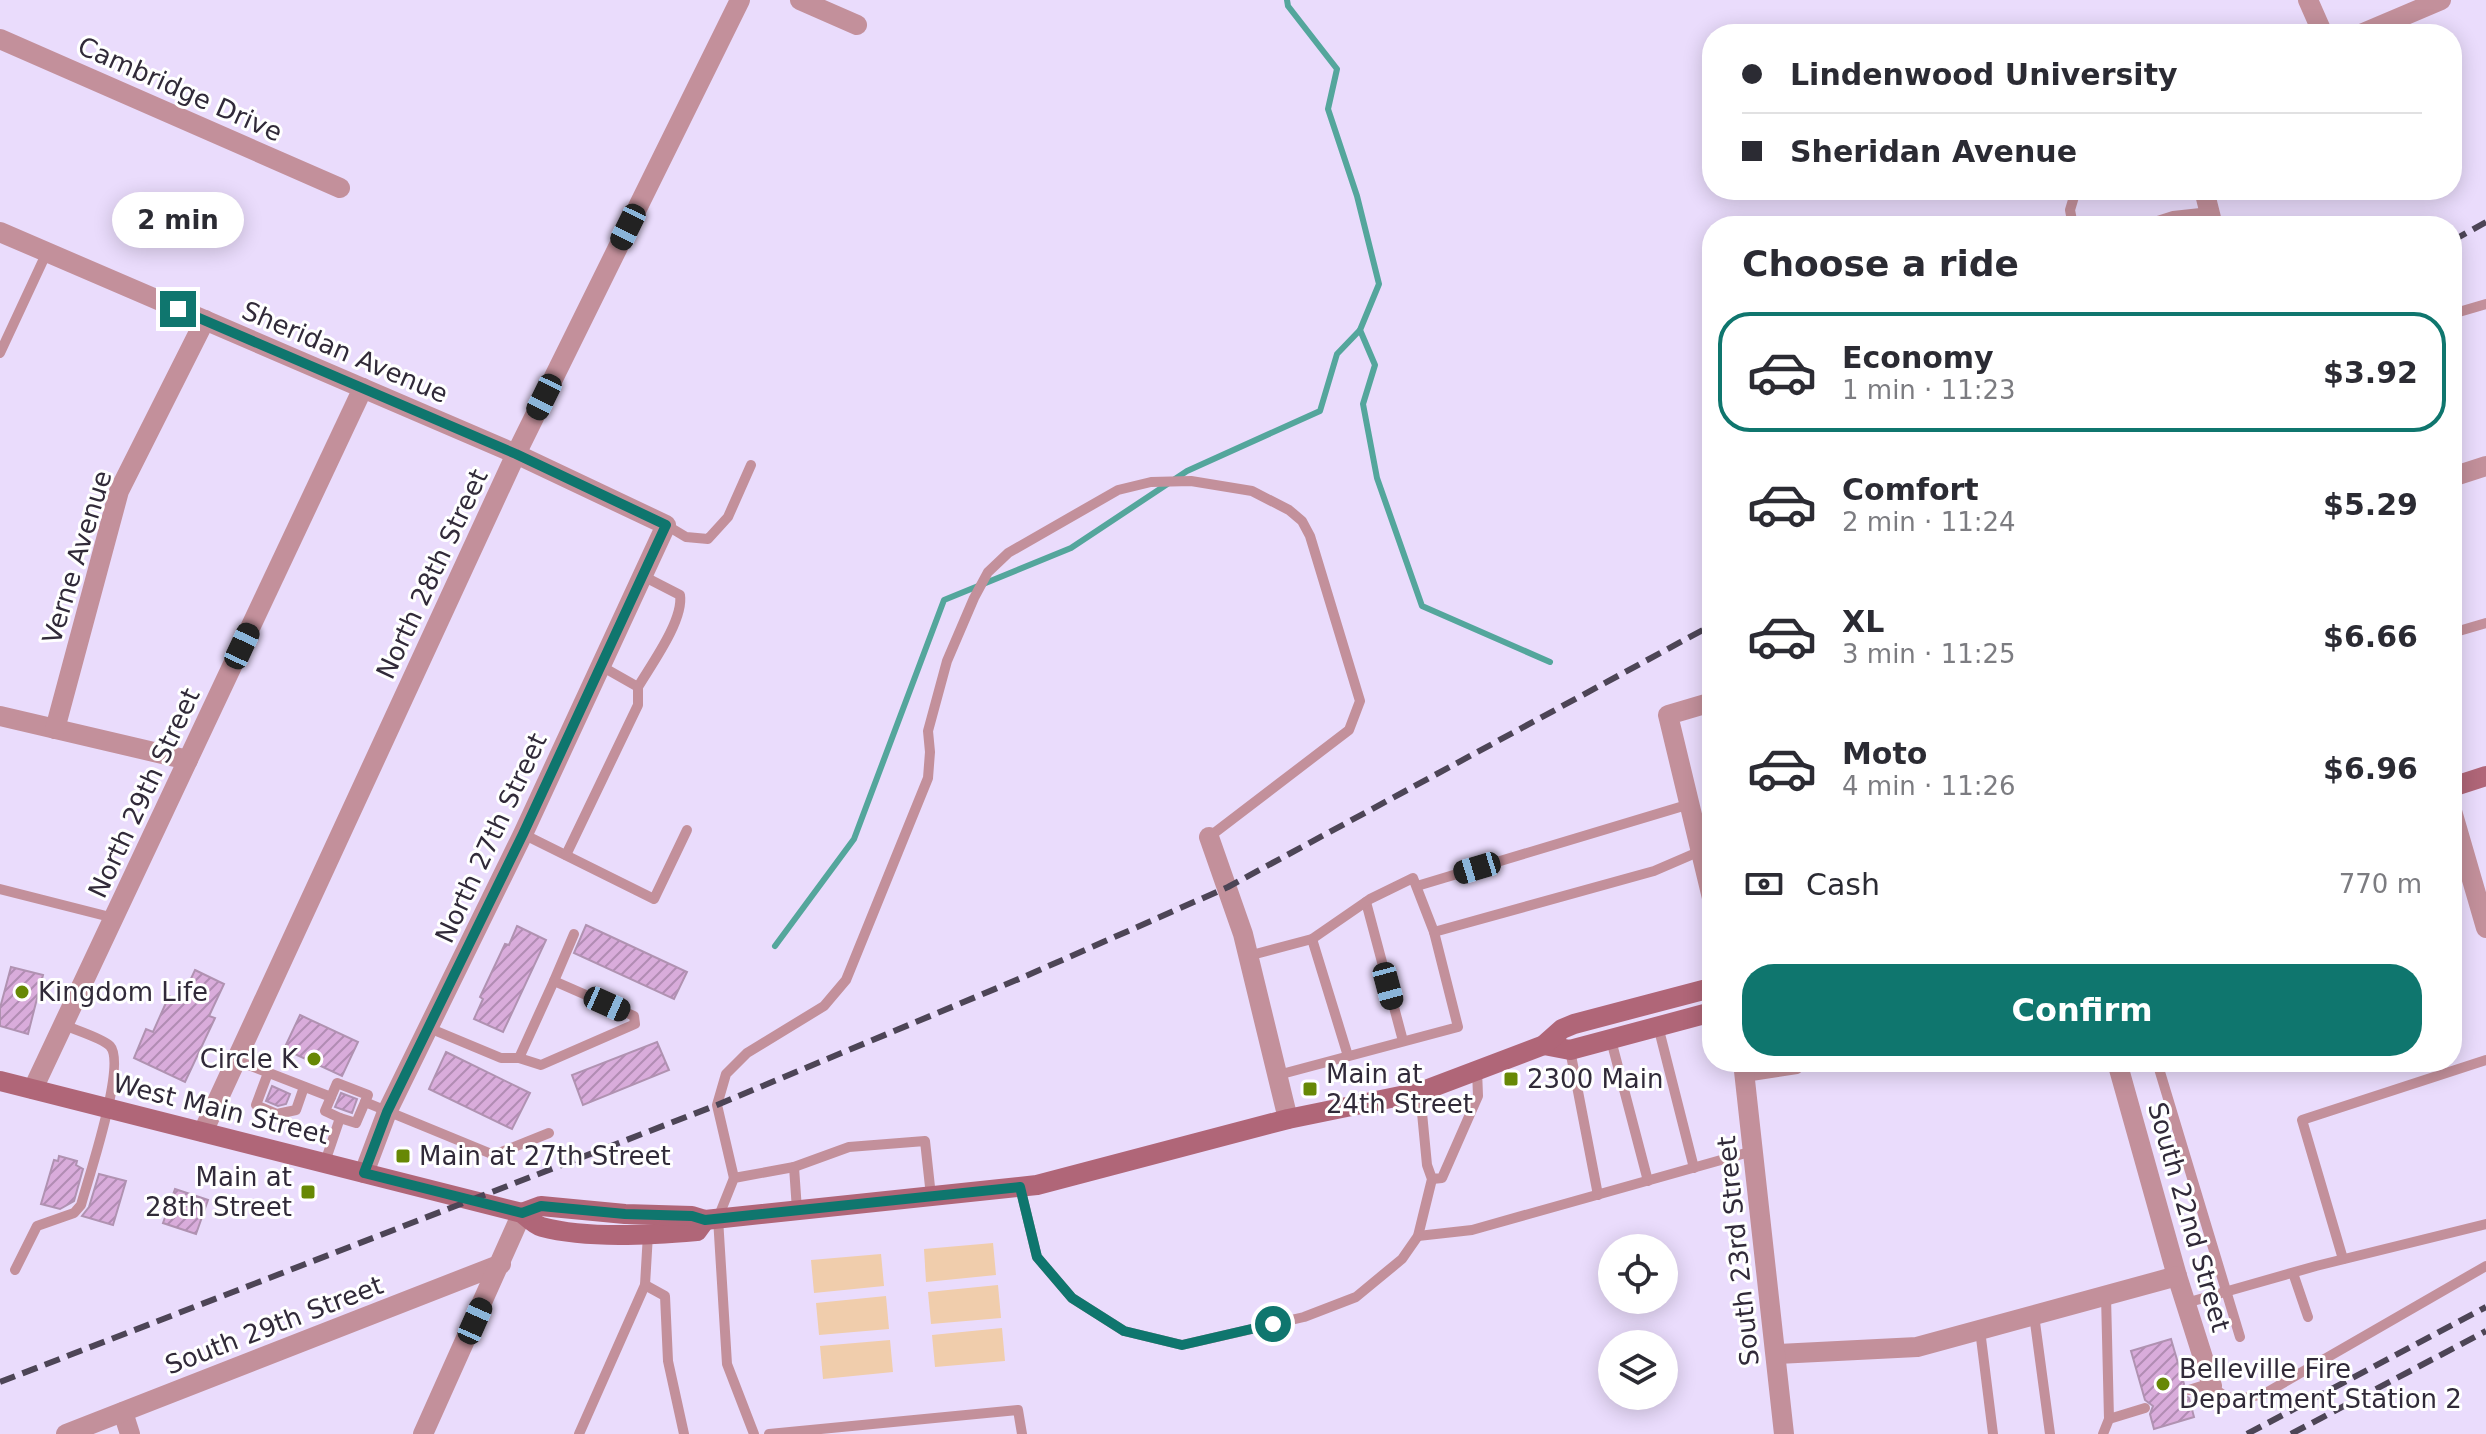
<!DOCTYPE html>
<html lang="en">
<head>
<meta charset="utf-8">
<style>
	:root { --surface:#fff; --page:#f7f7f7; --text:#2b2b33; --muted:#7c7c81; --line:#e1e1e2; --accent:#0f766e }
	body { margin:0; font-family:"DejaVu Sans",sans-serif; background:var(--page); color:var(--text); height:100vh; display:flex; flex-direction:column; font-size:30px; white-space:nowrap }
	* { box-sizing:border-box; margin:0 }
	p { font-size:26px; color:var(--muted) }
	.icon { flex:none; width:44px; height:44px; fill:none; stroke:currentColor; stroke-width:2; stroke-linecap:round; stroke-linejoin:round }
	.map { position:relative; flex:1; overflow:hidden }
	.drawer { position:absolute; left:1702px; top:216px; width:760px; height:856px; display:flex; flex-direction:column; background:var(--surface); border-radius:32px; box-shadow:0 4px 20px #0003 }
	.drawer>* { flex:none }
	.top-card { position:absolute; left:1702px; top:24px; width:760px; height:176px; border-radius:32px; box-shadow:0 4px 20px #0003; display:grid; align-content:center; height:176px; padding:0 40px; background:var(--surface) }
	.tools { position:absolute; left:1598px; top:1234px; display:grid; gap:16px }
	.tools a { display:grid; place-items:center; width:80px; height:80px; border-radius:50%; background:var(--surface); box-shadow:0 4px 20px #0003; font-size:40px }
	.end { position:absolute; width:36px; height:36px; margin:-18px; border:10px solid #0f766e; background:#fff; box-shadow:0 0 0 4px #fff }
	.from { border-radius:50% }
	.bubble { position:absolute; height:56px; border-radius:28px; background:var(--surface); box-shadow:0 4px 20px #0003; font-size:26px; font-weight:700; line-height:56px; text-align:center }
	.car { position:absolute; width:24px; height:48px; margin:-24px -12px; border-radius:10px; box-shadow:0 0 6px 2px #0007; background:linear-gradient(#222 24%,#8ab4d8 0 40%,#222 0 76%,#8ab4d8 0 86%,#222 0) }
	.top-card b { display:flex; align-items:center; gap:28px; height:76px; font-size:30px }
	.top-card b+b { border-top:2px solid var(--line) }
	.top-card i { width:20px; height:20px; background:var(--text) }
	ul { padding:0; list-style:none }
	li { display:flex; align-items:center; gap:24px; height:120px; margin:0 16px 12px; padding:0 24px; border:4px solid transparent; border-radius:32px }
	li div { flex:1 }
	li b { display:block; font-size:30px }
	li em { font-style:normal; font-weight:700 }
	li.selected { border-color:var(--accent) }
	li>.icon { width:72px; height:72px; stroke-width:1.5 }
	h2 { padding:0 40px; font-size:36px; line-height:96px }
	.pay { display:flex; align-items:center; gap:20px; height:88px; padding:0 40px; font-size:30px }
	.pay p { margin-inline-start:auto }
	.cta { display:flex; gap:16px; margin-top:auto; padding:16px 40px }
	.cta a { flex:1; height:92px; border-radius:32px; background:var(--accent); color:#fff; font-size:32px; font-weight:700; line-height:92px; text-align:center }
	.map>svg:first-child { display:block }
	.garden { fill:#f0cdac }
	.lines { fill:none; stroke-linecap:round; stroke-linejoin:round }
	.stream { stroke:#54a69c; stroke-width:6 }
	.building { fill:url(#building-hatch); stroke:#b092b1; stroke-width:2 }
	.service { stroke:#c3909b; stroke-width:10 }
	.minor { stroke:#c3909b; stroke-width:20 }
	.tertiary { stroke:#c3909b; stroke-width:20 }
	.secondary { stroke:#b06678; stroke-width:20 }
	.rail { stroke:#4d4556; stroke-width:6; stroke-dasharray:16 8; stroke-linecap:butt }
	.route { stroke:#0f766e; stroke-width:10 }
	.poi-dot { fill:#678805; stroke:#fff; stroke-width:3 }
	.labels { text-anchor:middle; stroke-width:6; stroke-linejoin:round; paint-order:stroke }
	.street-label { font-size:26px; fill:#312a39; stroke:#fff }
	.poi-label { font-size:26px; fill:#312a39; stroke:#fff; text-anchor:start }
</style>
</head>
<body>
<div class="map">
<svg width="2486" height="1434" viewBox="0 0 2486 1434">
	<defs>
		<pattern id="building-hatch" width="6" height="6" patternUnits="userSpaceOnUse" patternTransform="scale(2)"><rect width="6" height="6" fill="#d9acdb"/><path d="M-1 1l2-2M0 6l6-6M5 7l2-2" fill="none" stroke="#b18cb3"/></pattern>
	</defs>
	<rect width="100%" height="100%" fill="#eadcfc"/>
	<g class="garden">
		<path d="M993,1243L996,1275L926,1282L924,1249Z"/>
		<path d="M881,1254L884,1286L814,1293L811,1260Z"/>
		<path d="M998,1285L1001,1318L931,1324L928,1292Z"/>
		<path d="M886,1296L889,1329L819,1335L816,1303Z"/>
		<path d="M1002,1328L1005,1361L935,1367L932,1335Z"/>
		<path d="M890,1340L893,1372L823,1379L820,1346Z"/>
	</g>
	<g class="lines">
		<g class="stream">
			<path d="M1287,0L1288,6L1337,69L1328,109L1357,196L1379,284L1360,330L1375,365L1363,404L1377,478L1422,606L1550,662"/>
			<path d="M775,946L854,839L944,600L1071,548L1187,471L1320,411L1337,354L1360,330"/>
		</g>
	</g>
	<g class="building">
		<path d="M586,925L687,972L674,999L574,953Z"/>
		<path d="M517,926L546,940L503,1032L474,1019L483,999L480,997L505,944L509,945Z"/>
		<path d="M11,967L43,975L28,1034L0,1026V1008Z"/>
		<path d="M195,970L224,984L209,1016L215,1018L185,1082L134,1058L146,1029L153,1032L169,996L180,1002Z"/>
		<path d="M300,1015L358,1042L342,1076L284,1049Z"/>
		<path d="M657,1042L669,1070L583,1105L572,1075Z"/>
		<path d="M446,1052L530,1093L512,1129L429,1089Z"/>
		<path d="M272,1086L290,1094L286,1104L278,1106L266,1101Z"/>
		<path d="M341,1093L357,1099L352,1113L335,1107Z"/>
		<path d="M59,1156L77,1161L76,1165L83,1169L74,1201L60,1209L41,1204L54,1160L58,1161Z"/>
		<path d="M99,1174L126,1181L113,1225L82,1216L89,1207Z"/>
		<path d="M175,1189L208,1200L196,1234L163,1223Z"/>
		<path d="M2171,1339L2184,1384L2181,1392L2189,1398L2194,1417L2154,1429L2150,1414L2153,1406L2145,1400L2131,1351Z"/>
	</g>
	<g class="lines">
		<g class="service">
			<path d="M2073,226L2070,210L2076,190"/>
			<path d="M2142,226L2173,216L2210,212"/>
			<path d="M2452,314L2486,304"/>
			<path d="M0,353L47,252"/>
			<path d="M666,525L686,537L708,539L728,517L751,465"/>
			<path d="M2452,633L2486,623"/>
			<path d="M638,687C651,665 684,620 680,595L643,576"/>
			<path d="M523,834L654,899L687,830"/>
			<path d="M566,855L638,705V687L601,666"/>
			<path d="M1417,886L1690,804"/>
			<path d="M0,889L114,918"/>
			<path d="M1366,902L1403,1041"/>
			<path d="M1312,939L1348,1056"/>
			<path d="M1248,956L1312,939L1370,899L1413,878L1434,932L1654,871L1712,846"/>
			<path d="M1658,1026L1694,1168"/>
			<path d="M429,1028L501,1058H519L541,1065L635,1024L634,1016L554,981L574,934"/>
			<path d="M1611,1040L1648,1181"/>
			<path d="M1570,1050L1598,1195"/>
			<path d="M519,1058L554,981"/>
			<path d="M236,1060L331,1097L325,1111L340,1118L325,1162"/>
			<path d="M2157,1062L2240,1337"/>
			<path d="M268,1073L256,1105L277,1114L296,1110L304,1087"/>
			<path d="M1278,1075L1458,1027L1434,932"/>
			<path d="M1745,1077L1797,1069L1805,1062"/>
			<path d="M331,1097L337,1083L368,1095L365,1102"/>
			<path d="M340,1118L356,1123L365,1102L494,1155L549,1133"/>
			<path d="M794,1167L797,1210"/>
			<path d="M734,1178L717,1105L726,1074L747,1053L824,1006L846,980L928,778L930,752L928,731L947,661L974,598L988,572L1008,553L1118,490L1151,482L1191,481L1252,491L1289,510L1302,521L1310,536L1360,701L1349,730L1209,837"/>
			<path d="M1432,1179L1442,1178L1478,1096L1477,1070"/>
			<path d="M1020,1187L1037,1257L1072,1298L1124,1331L1182,1345L1304,1317L1356,1297L1402,1259L1418,1236L1432,1179L1427,1165L1420,1092"/>
			<path d="M1418,1236L1472,1230L1753,1151"/>
			<path d="M2343,1259L2302,1120L2486,1060"/>
			<path d="M15,1270L37,1226L74,1213L81,1205C88,1179 127,1064 110,1046C102,1038 75,1030 64,1025"/>
			<path d="M2293,1273L2308,1317"/>
			<path d="M645,1285L665,1296L668,1361L684,1434"/>
			<path d="M2186,1303L2316,1266L2486,1224"/>
			<path d="M2034,1315L2050,1434"/>
			<path d="M1980,1330L1993,1434"/>
			<path d="M2212,1386C2230,1404 2241,1399 2264,1394L2486,1266"/>
			<path d="M2189,1390L2211,1383"/>
			<path d="M2109,1419L2145,1408"/>
			<path d="M579,1434L645,1285L648,1234"/>
			<path d="M754,1434L727,1364L718,1218L734,1178L794,1167L849,1147L925,1141L931,1196"/>
			<path d="M769,1434L1018,1410L1022,1434"/>
			<path d="M2103,1434L2109,1419L2106,1296"/>
		</g>
		<g class="minor">
			<path d="M800,0L857,25"/>
			<path d="M2308,0L2323,34"/>
			<path d="M2361,34L2441,0"/>
			<path d="M0,39L340,188"/>
			<path d="M2204,190L2213,226"/>
			<path d="M0,232L516,454L666,525L523,834L387,1112L364,1173"/>
			<path d="M2452,477L2486,466"/>
			<path d="M1712,702L1668,715L1712,898"/>
			<path d="M0,716L188,760"/>
			<path d="M55,729L119,491L205,320"/>
			<path d="M2452,811L2486,928"/>
			<path d="M1209,837L1243,934L1288,1119"/>
			<path d="M2117,1062L2177,1276L2212,1386"/>
			<path d="M33,1089L363,388"/>
			<path d="M1776,1354L1917,1347L2177,1276"/>
			<path d="M123,1412L130,1434"/>
			<path d="M66,1434L501,1264"/>
			<path d="M423,1434L522,1213"/>
		</g>
		<g class="tertiary">
			<path d="M1743,1062L1784,1434"/>
			<path d="M203,1132L516,454L740,0"/>
		</g>
		<g class="secondary">
			<path d="M2452,787L2486,776"/>
			<path d="M1544,1045L1570,1050L1712,1012"/>
			<path d="M0,1081L522,1213C528,1218 535,1225 542,1227C587,1239 651,1235 697,1231L705,1220"/>
			<path d="M522,1213L541,1206L625,1214L692,1216L705,1220L1037,1185L1288,1119L1420,1092L1544,1045L1562,1029L1574,1024L1707,989L1712,991"/>
		</g>
		<g class="rail">
			<path d="M2452,241L2486,222"/>
			<path d="M0,1382L717,1105L1026,976L1228,887L1712,625"/>
			<path d="M2247,1434L2486,1307"/>
			<path d="M2291,1434L2486,1331"/>
		</g>
	</g>
	<g class="lines">
		<path class="route" d="M178,309L516,454L666,525L523,834L387,1112L364,1173L522,1213L541,1206L625,1214L692,1216L705,1220L1020,1187L1037,1257L1072,1298L1124,1331L1182,1345L1273,1324"/>
	</g>
	<g class="poi-dot">
		<circle cx="22" cy="992" r="8"/>
		<circle cx="314" cy="1059" r="8"/>
		<rect x="1503" y="1071" width="16" height="16" rx="4"/>
		<rect x="1302" y="1081" width="16" height="16" rx="4"/>
		<rect x="395" y="1148" width="16" height="16" rx="4"/>
		<rect x="300" y="1184" width="16" height="16" rx="4"/>
		<circle cx="2163" cy="1384" r="8"/>
	</g>
	<g class="labels">
		<g class="street-label">
			<text transform="translate(180 89) rotate(24)" y="9">Cambridge Drive</text>
			<text transform="translate(345 352) rotate(23)" y="9">Sheridan Avenue</text>
			<text transform="translate(77 557) rotate(-73)" y="9">Verne Avenue</text>
			<text transform="translate(432 574) rotate(-65)" y="9">North 28th Street</text>
			<text transform="translate(144 793) rotate(-65)" y="9">North 29th Street</text>
			<text transform="translate(491 838) rotate(-65)" y="9">North 27th Street</text>
			<text transform="translate(221 1109) rotate(14)" y="9">West Main Street</text>
			<text transform="translate(2189 1217) rotate(74)" y="9">South 22nd Street</text>
			<text transform="translate(1738 1251) rotate(-96)" y="9">South 23rd Street</text>
			<text transform="translate(274 1325) rotate(-21)" y="9">South 29th Street</text>
		</g>
		<g class="poi-label">
			<text x="38" y="1001">Kingdom Life</text>
			<text x="298" y="1068" text-anchor="end">Circle K</text>
			<text x="1326" y="1083">Main at<tspan x="1326" dy="30">24th Street</tspan></text>
			<text x="1527" y="1088">2300 Main</text>
			<text x="419" y="1165">Main at 27th Street</text>
			<text x="292" y="1186" text-anchor="end">Main at<tspan x="292" dy="30">28th Street</tspan></text>
			<text x="2179" y="1378">Belleville Fire<tspan x="2179" dy="30">Department Station 2</tspan></text>
		</g>
	</g>
</svg>
<div class="tools">
<a><svg class="icon" aria-label="locate" viewBox="0 0 24 24"><circle cx="12" cy="12" r="6"/><path d="M12 2v4M12 18v4M2 12h4M18 12h4"/></svg></a>
<a><svg class="icon" aria-label="layers" viewBox="0 0 24 24"><path d="M12 4l9 5-9 5-9-5zM3 14l9 5 9-5"/></svg></a>
</div>
<i class="end from" style="left:1273px;top:1324px"></i>
<i class="end" style="left:178px;top:309px"></i>
<div class="bubble" style="left:112px;top:192px;width:132px">2 min</div>
<i class="car" style="left:628px;top:227px;rotate:206deg"></i>
<i class="car" style="left:544px;top:397px;rotate:206deg"></i>
<i class="car" style="left:242px;top:646px;rotate:25deg"></i>
<i class="car" style="left:1477px;top:868px;rotate:253deg"></i>
<i class="car" style="left:1388px;top:986px;rotate:165deg"></i>
<i class="car" style="left:607px;top:1004px;rotate:114deg"></i>
<i class="car" style="left:475px;top:1321px;rotate:24deg"></i>
<div class="top-card">
<b><i class="from"></i>Lindenwood University</b>
<b><i></i>Sheridan Avenue</b>
</div>
<section class="drawer">
<h2>Choose a ride</h2>
<ul>
<li class="selected"><svg class="icon" aria-label="car" viewBox="0 0 24 24"><path d="M5 17H2v-5l4-1 3-4h7l3 4 3 1v5h-3M9 17h6M6 11h13"/><circle cx="7" cy="17" r="2"/><circle cx="17" cy="17" r="2"/></svg><div><b>Economy</b><p>1 min · 11:23</p></div><em>$3.92</em></li>
<li><svg class="icon" aria-label="car" viewBox="0 0 24 24"><path d="M5 17H2v-5l4-1 3-4h7l3 4 3 1v5h-3M9 17h6M6 11h13"/><circle cx="7" cy="17" r="2"/><circle cx="17" cy="17" r="2"/></svg><div><b>Comfort</b><p>2 min · 11:24</p></div><em>$5.29</em></li>
<li><svg class="icon" aria-label="car" viewBox="0 0 24 24"><path d="M5 17H2v-5l4-1 3-4h7l3 4 3 1v5h-3M9 17h6M6 11h13"/><circle cx="7" cy="17" r="2"/><circle cx="17" cy="17" r="2"/></svg><div><b>XL</b><p>3 min · 11:25</p></div><em>$6.66</em></li>
<li><svg class="icon" aria-label="car" viewBox="0 0 24 24"><path d="M5 17H2v-5l4-1 3-4h7l3 4 3 1v5h-3M9 17h6M6 11h13"/><circle cx="7" cy="17" r="2"/><circle cx="17" cy="17" r="2"/></svg><div><b>Moto</b><p>4 min · 11:26</p></div><em>$6.96</em></li>
</ul>
<div class="pay"><svg class="icon" aria-label="cash" viewBox="0 0 24 24"><path d="M3 7h18v10H3z"/><circle cx="12" cy="12" r="2"/></svg>Cash<p>770 m</p></div>
<div class="cta"><a>Confirm</a></div>
</section>
</div>
</body>
</html>
